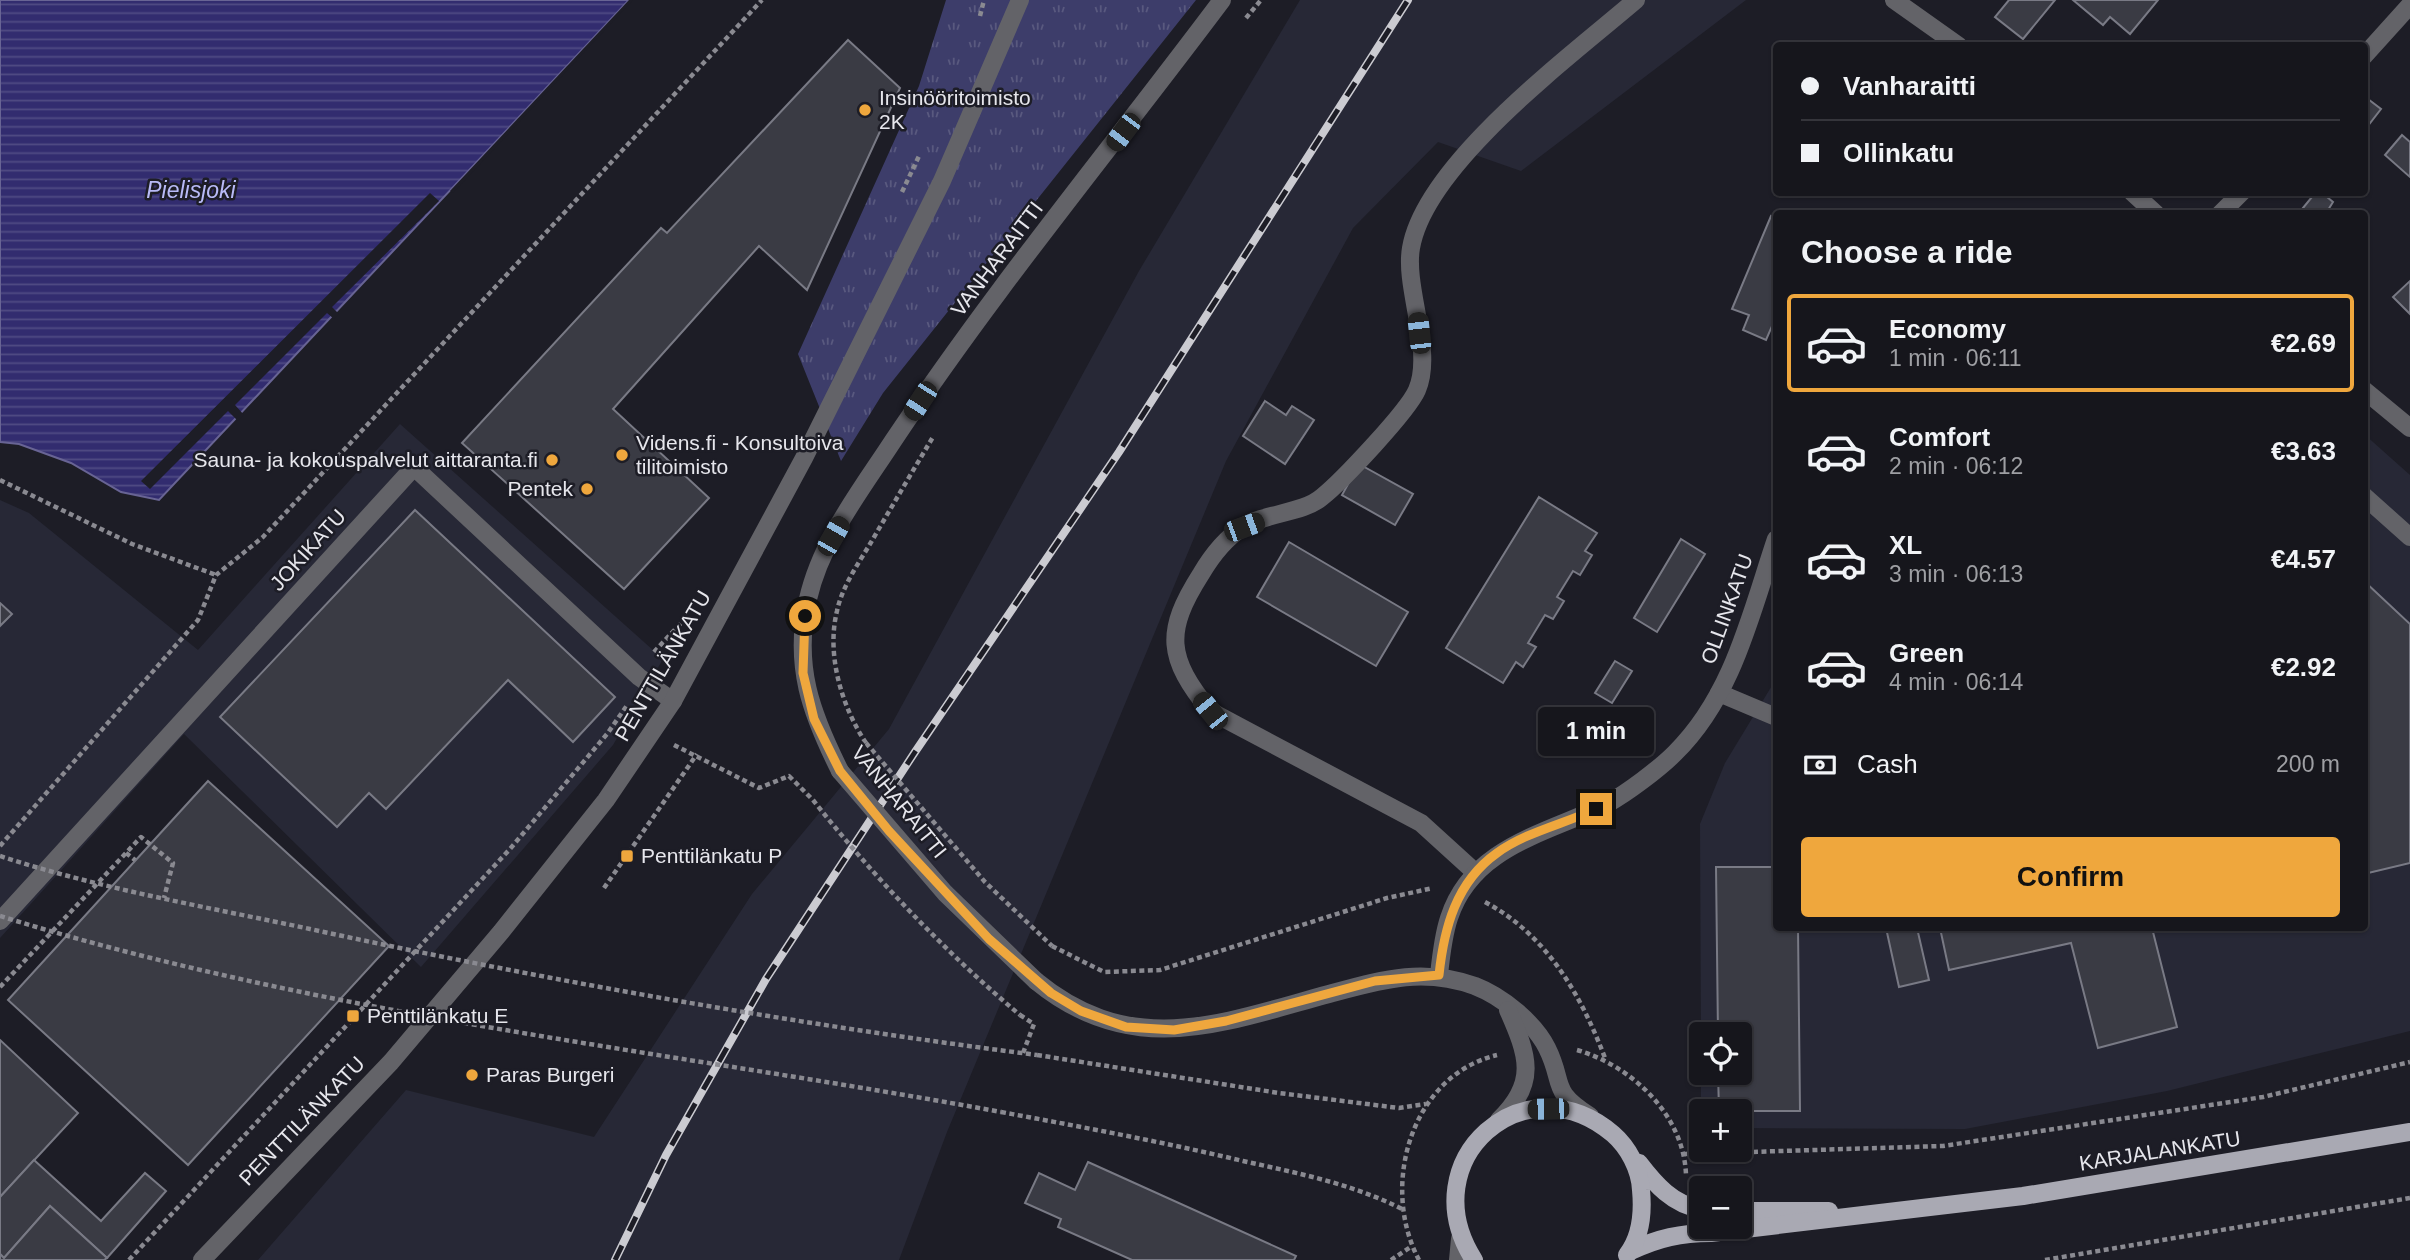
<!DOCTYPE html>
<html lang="en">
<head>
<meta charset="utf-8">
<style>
	:root { --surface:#16161c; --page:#1f1f25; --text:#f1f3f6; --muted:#9e9fa3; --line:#35353b; --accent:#efa73d }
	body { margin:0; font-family:Arial,sans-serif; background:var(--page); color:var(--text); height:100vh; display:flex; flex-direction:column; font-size:26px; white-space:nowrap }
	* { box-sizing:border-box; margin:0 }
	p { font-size:23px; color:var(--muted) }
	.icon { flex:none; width:38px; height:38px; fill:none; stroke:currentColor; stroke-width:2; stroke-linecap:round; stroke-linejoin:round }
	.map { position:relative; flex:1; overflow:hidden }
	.sheet { position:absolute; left:1773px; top:210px; width:595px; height:721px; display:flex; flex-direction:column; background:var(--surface); border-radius:7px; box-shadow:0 2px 5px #0004,0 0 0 2px var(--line) }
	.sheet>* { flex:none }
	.guide { position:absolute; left:1773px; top:42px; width:595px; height:154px; border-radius:7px; box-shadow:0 2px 5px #0004,0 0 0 2px var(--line); display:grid; align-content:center; height:154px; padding:0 28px; background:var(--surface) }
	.fabs { position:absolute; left:1689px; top:1022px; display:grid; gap:14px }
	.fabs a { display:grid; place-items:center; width:63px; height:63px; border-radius:7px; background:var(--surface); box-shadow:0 2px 5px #0004,0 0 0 2px var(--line); font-size:35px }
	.end { position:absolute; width:32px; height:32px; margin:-16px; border:9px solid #efa73d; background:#111; box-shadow:0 0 0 4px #111 }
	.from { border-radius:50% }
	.bubble { position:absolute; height:49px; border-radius:7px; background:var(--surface); box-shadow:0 2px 5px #0004,0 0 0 2px var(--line); font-size:23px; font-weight:800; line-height:49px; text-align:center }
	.car { position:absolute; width:21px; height:42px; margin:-21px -10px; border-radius:9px; box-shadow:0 0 5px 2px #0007; background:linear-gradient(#222 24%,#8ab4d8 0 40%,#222 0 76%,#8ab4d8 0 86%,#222 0) }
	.guide b { display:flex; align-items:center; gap:24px; height:66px; font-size:26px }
	.guide b+b { border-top:2px solid var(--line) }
	.guide i { width:18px; height:18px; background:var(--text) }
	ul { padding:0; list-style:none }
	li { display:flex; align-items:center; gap:21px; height:98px; margin:0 14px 10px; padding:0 14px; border:4px solid transparent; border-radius:7px }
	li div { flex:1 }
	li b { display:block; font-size:26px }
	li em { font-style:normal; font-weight:800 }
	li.selected { border-color:var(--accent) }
	li>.icon { width:63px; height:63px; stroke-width:1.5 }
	h2 { padding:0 28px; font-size:32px; line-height:84px }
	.pay { display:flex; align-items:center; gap:18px; height:77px; padding:0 28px; font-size:26px }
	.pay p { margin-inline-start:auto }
	.cta { display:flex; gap:14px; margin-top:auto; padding:14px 28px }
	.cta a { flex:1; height:80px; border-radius:7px; background:var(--accent); color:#111; font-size:28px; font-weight:800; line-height:80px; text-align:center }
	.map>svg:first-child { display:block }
	.built { fill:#272836 }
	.park { fill:url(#park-tufts) }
	.water { fill:url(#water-rules); stroke:#686494; stroke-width:2 }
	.pier { fill:#1d1d26 }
	.building { fill:#3a3b44; stroke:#797a85; stroke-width:2 }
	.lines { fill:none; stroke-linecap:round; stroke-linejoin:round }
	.path { stroke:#8a8a91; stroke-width:4.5; stroke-dasharray:5 3.5; stroke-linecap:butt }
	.minor { stroke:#636368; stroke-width:18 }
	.major { stroke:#a9a9b3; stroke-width:18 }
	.rail-casing { stroke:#cbcbd1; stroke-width:8 }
	.rail { stroke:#1d1d26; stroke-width:5; stroke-dasharray:16; stroke-linecap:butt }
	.path-bridge { stroke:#8a8a91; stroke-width:4.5; stroke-dasharray:5 3.5; stroke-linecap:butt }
	.minor-bridge { stroke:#636368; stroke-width:18 }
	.route { stroke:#efa73d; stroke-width:9 }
	.poi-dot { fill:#efa73d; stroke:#1d1d26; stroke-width:2.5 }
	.labels { text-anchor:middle; stroke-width:5; stroke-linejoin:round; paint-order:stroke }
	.poi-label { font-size:21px; fill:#e6e6ec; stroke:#1d1d26; text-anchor:start }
	.street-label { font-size:21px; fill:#e6e6ec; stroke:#1d1d26 }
	.water-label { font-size:23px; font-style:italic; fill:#b8baf7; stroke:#1d1d26 }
</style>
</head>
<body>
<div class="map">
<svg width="2410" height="1260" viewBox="0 0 2410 1260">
	<defs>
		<pattern id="park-tufts" width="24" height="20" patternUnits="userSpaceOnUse" patternTransform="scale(1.75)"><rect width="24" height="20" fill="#3d3d6a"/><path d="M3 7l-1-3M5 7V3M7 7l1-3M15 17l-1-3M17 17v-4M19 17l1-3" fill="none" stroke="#59597f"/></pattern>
		<pattern id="water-rules" width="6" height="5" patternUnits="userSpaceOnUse" patternTransform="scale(1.75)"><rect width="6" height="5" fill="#322c6f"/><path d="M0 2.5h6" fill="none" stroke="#504b84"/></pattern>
	</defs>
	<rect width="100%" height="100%" fill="#1d1d26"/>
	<g class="built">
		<path d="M1300,0H1746L1521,171L1438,142L1353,228L1226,461L947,1132L899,1260H258L406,1090L594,1137L752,894L889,729L1139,271Z"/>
		<path d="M400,424L663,659L613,745L421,967L184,734L0,938V500L29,513L198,650Z"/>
		<path d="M2364,434L2410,475V1031L2167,1091L1965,1129L1740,1128V1111H1701V1073H1740V1034H1701V1042L1700,824L1725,763L1776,679V928H2364Z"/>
	</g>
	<path class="park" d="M946,0H1196L883,393L841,461L798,354L919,86Z"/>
	<path class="water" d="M0,0H629L159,500L121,492L71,463L19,444L0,442Z"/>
	<g class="pier">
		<path d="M629,0H633L453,193L450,191Z"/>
		<path d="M430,193L439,201L332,307L339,314L334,319L327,313L235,405L244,415L238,421L228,411L150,489L141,481Z"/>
	</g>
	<g class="building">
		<path d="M2009,0H2055L2023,39L1995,17Z"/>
		<path d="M2073,0H2158L2130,34L2110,17L2103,25Z"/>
		<path d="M848,40L900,88L807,290L759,246L613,409L709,498L624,589L462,443L661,228L667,233Z"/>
		<path d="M2364,96L2381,109L2367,127L2364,126Z"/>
		<path d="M2402,135L2410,142V177L2385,155Z"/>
		<path d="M2316,192H2321L2333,202L2328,210L2332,214H2298Z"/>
		<path d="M1771,216L1776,219V328L1772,326L1766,340L1743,330L1749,315L1732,309Z"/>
		<path d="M2410,281V314L2393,297Z"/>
		<path d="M1265,401L1286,415L1292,406L1314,420L1285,464L1243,436Z"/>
		<path d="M1359,464L1413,494L1395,525L1342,495Z"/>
		<path d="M1539,497L1597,533L1585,551L1592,555L1580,575L1573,571L1557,597L1564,601L1553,619L1545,615L1528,643L1536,647L1523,667L1516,662L1503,683L1446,648Z"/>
		<path d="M415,510L615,697L573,742L508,680L386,809L369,793L337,827L220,717Z"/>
		<path d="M1681,539L1705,554L1657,632L1634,618Z"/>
		<path d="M1289,542L1408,612L1376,666L1257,597Z"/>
		<path d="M2364,581L2410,624V863L2364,874V756L2368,755L2364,739Z"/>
		<path d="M0,603L12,614L0,626Z"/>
		<path d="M1615,661L1632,671L1612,703L1595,693Z"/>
		<path d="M208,781L389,946L188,1165L8,1000Z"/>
		<path d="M1716,867H1776V928H1798L1800,1111H1719L1718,1073H1740V1034H1718Z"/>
		<path d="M1886,928H1917L1929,980L1899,987Z"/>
		<path d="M1940,928H2152L2177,1027L2098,1048L2071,943L1949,970Z"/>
		<path d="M0,1040L78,1113L0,1197Z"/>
		<path d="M34,1160L101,1221L145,1173L166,1191L107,1258L50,1206L4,1258L0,1254V1197Z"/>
		<path d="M1088,1162L1296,1256L1294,1260H1132L1058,1227L1061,1219L1025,1203L1039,1173L1075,1190Z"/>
		<path d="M50,1206L107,1258L104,1260H0V1254L4,1258Z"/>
	</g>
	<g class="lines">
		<g class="path">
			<path d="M980,16L984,0"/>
			<path d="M1246,18L1261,0"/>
			<path d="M902,192L919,156"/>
			<path d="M0,480L132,544L216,575"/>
			<path d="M654,652L681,623"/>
			<path d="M866,743C842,707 826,655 837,611C842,587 858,564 870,544C891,508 912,472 933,437"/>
			<path d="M674,745L759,788L789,776L813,800"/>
			<path d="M0,846L198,620L216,575L263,537L762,0"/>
			<path d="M126,853L135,860"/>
			<path d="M604,888L697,754"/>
			<path d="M1485,902C1547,935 1581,995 1605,1058"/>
			<path d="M1052,946L1104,972L1160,970L1387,898L1433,888"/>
			<path d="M0,987L141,837L173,863L164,898"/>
			<path d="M1020,1015L1034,1024L1023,1053"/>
			<path d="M1577,1050C1632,1066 1684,1115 1686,1175"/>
			<path d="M1037,1055L1279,1093L1399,1108L1426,1104"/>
			<path d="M1001,1112C1082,1127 1163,1142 1243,1161C1297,1173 1353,1184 1402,1209"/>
			<path d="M1685,1154L1943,1146L2263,1097L2410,1062"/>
			<path d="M129,1260L510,849L607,734L628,704"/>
			<path d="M1391,1260L1412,1246"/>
			<path d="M1419,1260C1380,1187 1410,1076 1497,1055"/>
			<path d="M2045,1260L2410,1198"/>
		</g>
		<g class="minor">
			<path d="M1894,0L1959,46"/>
			<path d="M2364,56L2410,5"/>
			<path d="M2132,192L2156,214"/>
			<path d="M2220,214L2242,192"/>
			<path d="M2364,390L2410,428"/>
			<path d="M2364,496L2410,537"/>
			<path d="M1719,693L1776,717"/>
			<path d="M840,771C811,713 793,666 808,599C821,541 861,490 893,441C994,289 1112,147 1222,0"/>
			<path d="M1476,873L1421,823L1210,711C1167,658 1164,632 1201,574C1211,557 1226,538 1243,527C1265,513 1304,513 1322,497C1342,481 1408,411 1417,390C1434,351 1404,288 1411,248C1425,164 1572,55 1636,0"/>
			<path d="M0,921L414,467L639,677L673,701"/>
			<path d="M1439,975C1441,956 1443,936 1449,918C1472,846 1548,833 1607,804C1627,793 1659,769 1675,753C1733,696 1751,613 1776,539"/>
			<path d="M1036,981C1132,1060 1222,1023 1329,994C1381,980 1422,967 1475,986C1501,996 1534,1022 1547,1048C1565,1084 1549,1090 1590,1116"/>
			<path d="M1499,1120C1538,1083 1528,1055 1508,1010"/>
			<path d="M202,1260L391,1062L501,932L606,800L673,701L804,458L942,181L1020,0"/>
			<path d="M1458,1260L1460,1239"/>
		</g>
		<g class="major">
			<path d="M1639,1163C1655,1184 1673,1205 1701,1209"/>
			<path d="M1740,1211H1829"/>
			<path d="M1631,1251C1658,1238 1681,1233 1711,1233L2023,1196L2410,1132"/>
			<path d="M1474,1260C1410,1160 1525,1059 1613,1134C1628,1147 1640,1169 1641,1190C1643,1211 1641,1237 1627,1255"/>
		</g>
		<g class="rail-casing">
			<path id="rail" d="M615,1260L666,1155L766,979L915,752L1119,452L1408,0"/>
		</g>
		<use href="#rail" class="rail"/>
		<g class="path-bridge">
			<path d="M866,743L985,882L1052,946"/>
			<path d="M813,800C873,876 946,953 1020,1015"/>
			<path d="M0,856C101,889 207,907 310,929C550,981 794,1024 1037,1055"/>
			<path d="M0,916C323,1016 669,1051 1001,1112"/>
		</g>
		<path class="minor-bridge" d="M840,771L945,893L1036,981"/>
	</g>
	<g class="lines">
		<path class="route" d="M805,616L803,673L814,719L840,771L889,831L989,939L1051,993L1081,1011L1126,1027L1174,1030L1226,1021L1375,981L1439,975C1444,928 1456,882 1497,853C1526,832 1564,824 1596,809"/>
	</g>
	<g class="poi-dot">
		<circle cx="865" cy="110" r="7"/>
		<circle cx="622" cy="455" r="7"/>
		<circle cx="552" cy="460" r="7"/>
		<circle cx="587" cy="489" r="7"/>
		<rect x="620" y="849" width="14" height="14" rx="3.5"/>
		<rect x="346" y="1009" width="14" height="14" rx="3.5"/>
		<circle cx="472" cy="1075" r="7"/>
	</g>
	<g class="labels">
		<g class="poi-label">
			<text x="879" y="105">Insinööritoimisto<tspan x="879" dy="24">2K</tspan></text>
			<text x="636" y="450">Videns.fi - Konsultoiva<tspan x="636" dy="24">tilitoimisto</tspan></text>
			<text x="538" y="467" text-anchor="end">Sauna- ja kokouspalvelut aittaranta.fi</text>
			<text x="573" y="496" text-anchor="end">Pentek</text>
			<text x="641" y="863">Penttilänkatu P</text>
			<text x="367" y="1023">Penttilänkatu E</text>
			<text x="486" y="1082">Paras Burgeri</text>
		</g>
		<g class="street-label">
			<text transform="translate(997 259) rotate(-53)" y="7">VANHARAITTI</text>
			<text transform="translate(308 550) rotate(-48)" y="7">JOKIKATU</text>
			<text transform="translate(1727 609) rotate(-70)" y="7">OLLINKATU</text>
			<text transform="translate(663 666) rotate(-60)" y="7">PENTTILÄNKATU</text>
			<text transform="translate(899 802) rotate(51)" y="7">VANHARAITTI</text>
			<text transform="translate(302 1121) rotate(-46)" y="7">PENTTILÄNKATU</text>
			<text transform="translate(2160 1151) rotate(-9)" y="7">KARJALANKATU</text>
		</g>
		<g class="water-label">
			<text x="191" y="198">Pielisjoki</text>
		</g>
	</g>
</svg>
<div class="fabs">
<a><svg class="icon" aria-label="locate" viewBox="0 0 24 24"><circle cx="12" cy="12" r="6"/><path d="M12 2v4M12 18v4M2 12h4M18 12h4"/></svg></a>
<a>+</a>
<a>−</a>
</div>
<i class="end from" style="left:805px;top:616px"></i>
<i class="end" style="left:1596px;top:809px"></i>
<div class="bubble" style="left:1538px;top:707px;width:116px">1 min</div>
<i class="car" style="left:1123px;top:132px;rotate:217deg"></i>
<i class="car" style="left:1419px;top:333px;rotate:354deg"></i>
<i class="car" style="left:920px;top:401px;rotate:213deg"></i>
<i class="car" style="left:1244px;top:527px;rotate:70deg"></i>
<i class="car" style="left:833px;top:536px;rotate:30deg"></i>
<i class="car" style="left:1210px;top:711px;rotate:321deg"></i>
<i class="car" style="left:1548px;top:1109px;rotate:269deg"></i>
<div class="guide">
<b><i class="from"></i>Vanharaitti</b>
<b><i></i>Ollinkatu</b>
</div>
<section class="sheet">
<h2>Choose a ride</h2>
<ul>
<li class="selected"><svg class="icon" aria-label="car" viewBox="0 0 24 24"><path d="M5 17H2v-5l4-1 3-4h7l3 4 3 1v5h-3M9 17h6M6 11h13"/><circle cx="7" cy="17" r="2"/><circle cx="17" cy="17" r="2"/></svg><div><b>Economy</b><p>1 min · 06:11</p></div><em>€2.69</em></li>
<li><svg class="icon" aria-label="car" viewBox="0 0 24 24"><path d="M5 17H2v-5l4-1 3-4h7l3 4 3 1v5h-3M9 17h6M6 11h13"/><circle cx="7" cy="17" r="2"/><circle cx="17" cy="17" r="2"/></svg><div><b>Comfort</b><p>2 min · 06:12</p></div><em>€3.63</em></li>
<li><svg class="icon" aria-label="car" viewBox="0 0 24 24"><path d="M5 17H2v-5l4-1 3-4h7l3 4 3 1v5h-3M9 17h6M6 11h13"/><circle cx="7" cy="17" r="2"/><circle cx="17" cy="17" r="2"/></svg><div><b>XL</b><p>3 min · 06:13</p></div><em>€4.57</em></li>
<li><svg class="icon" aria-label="car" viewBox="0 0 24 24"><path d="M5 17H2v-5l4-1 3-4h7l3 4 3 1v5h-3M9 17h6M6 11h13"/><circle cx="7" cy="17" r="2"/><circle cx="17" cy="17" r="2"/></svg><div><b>Green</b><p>4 min · 06:14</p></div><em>€2.92</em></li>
</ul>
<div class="pay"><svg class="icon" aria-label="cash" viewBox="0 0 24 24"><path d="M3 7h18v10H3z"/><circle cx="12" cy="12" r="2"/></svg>Cash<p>200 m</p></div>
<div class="cta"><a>Confirm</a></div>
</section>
</div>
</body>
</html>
